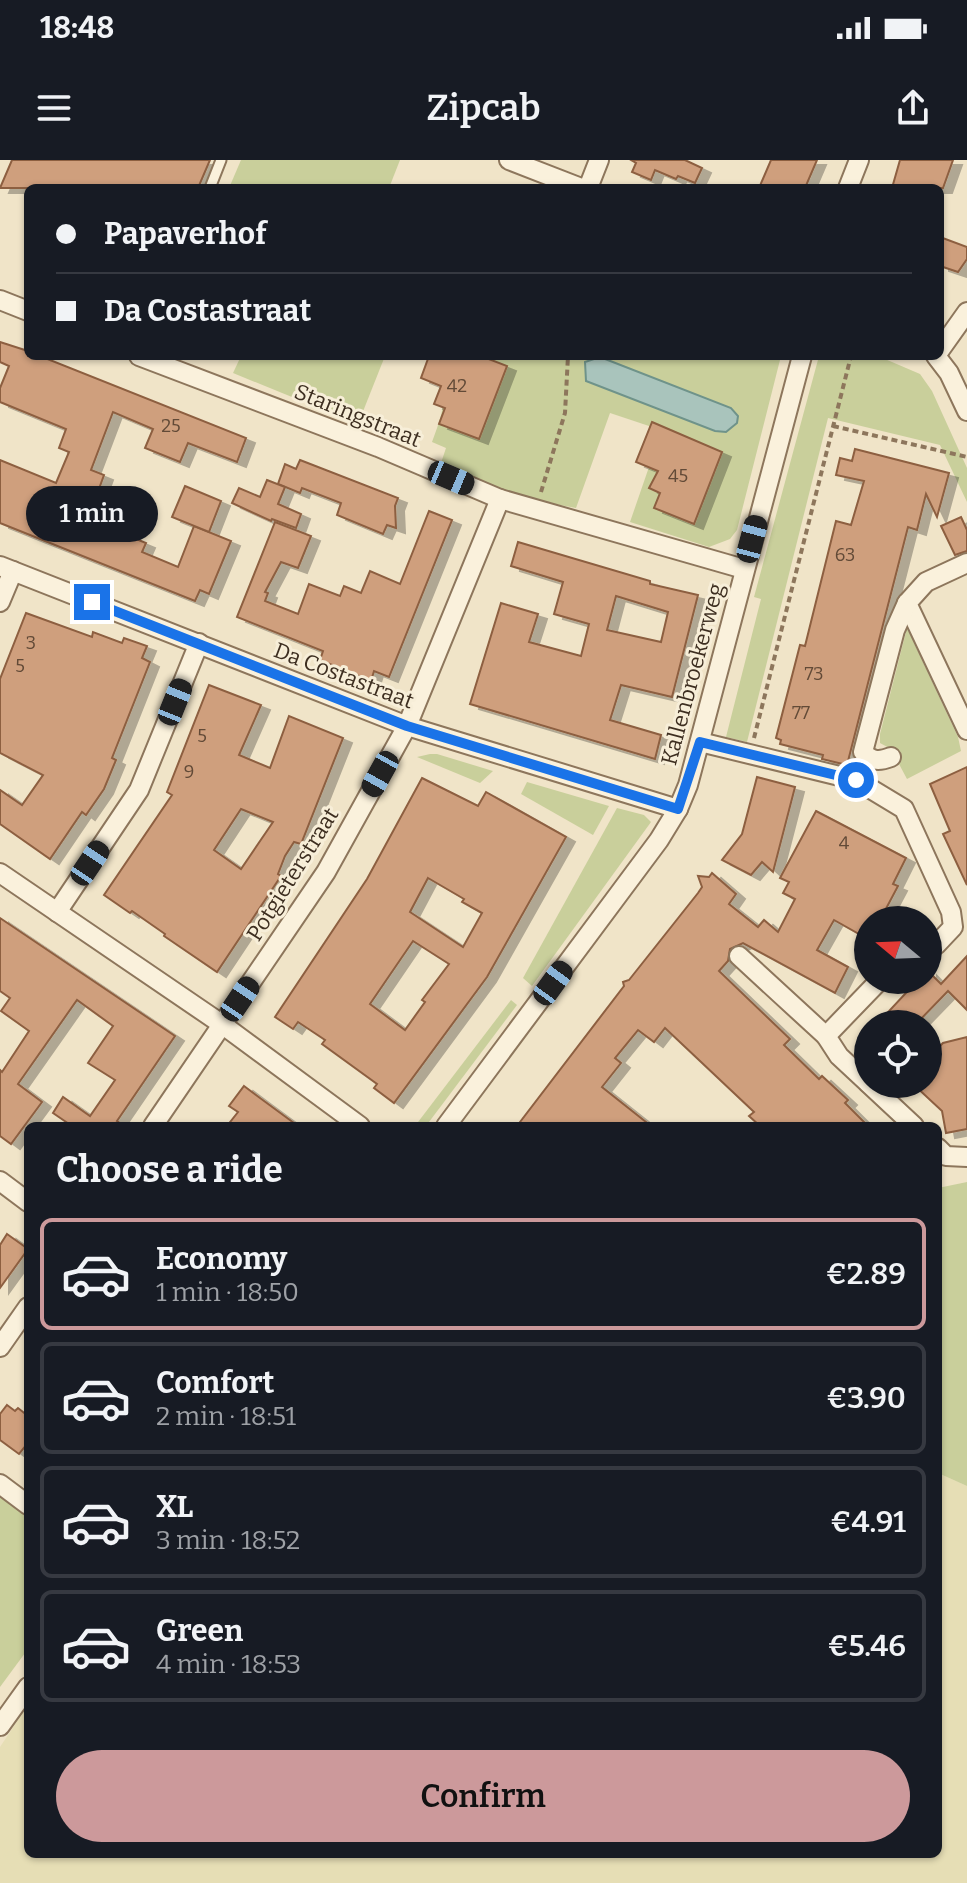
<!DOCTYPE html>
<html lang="en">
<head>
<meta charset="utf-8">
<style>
	:root { --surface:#171b24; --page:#242831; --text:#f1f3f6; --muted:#9ea1a6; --line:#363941; --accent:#cc999b }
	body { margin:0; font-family:Bitter,serif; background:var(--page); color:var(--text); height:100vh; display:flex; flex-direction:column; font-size:30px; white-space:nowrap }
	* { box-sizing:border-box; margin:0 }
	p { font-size:26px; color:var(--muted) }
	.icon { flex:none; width:44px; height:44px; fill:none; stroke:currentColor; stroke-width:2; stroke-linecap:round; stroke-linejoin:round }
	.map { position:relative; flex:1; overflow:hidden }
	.sheet { position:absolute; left:24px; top:962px; width:918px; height:736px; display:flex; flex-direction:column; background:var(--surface); border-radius:12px; box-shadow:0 2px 6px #0004 }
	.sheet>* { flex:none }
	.guide { position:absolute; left:24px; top:24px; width:920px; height:176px; border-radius:12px; box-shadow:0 2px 6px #0004; display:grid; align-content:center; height:176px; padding:0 32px; background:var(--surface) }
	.needle { width:52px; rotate:289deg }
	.buttons { position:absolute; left:854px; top:746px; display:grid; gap:16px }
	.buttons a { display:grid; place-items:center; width:88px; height:88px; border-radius:50%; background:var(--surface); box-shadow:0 2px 6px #0004; font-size:40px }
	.end { position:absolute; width:36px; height:36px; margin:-18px; border:10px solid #1a73e8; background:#fff; box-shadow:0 0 0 4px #fff }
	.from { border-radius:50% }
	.bubble { position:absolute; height:56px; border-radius:28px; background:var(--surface); box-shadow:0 2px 6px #0004; font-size:26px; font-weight:600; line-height:56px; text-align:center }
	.car { position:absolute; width:24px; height:48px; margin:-24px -12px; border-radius:10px; box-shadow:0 0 6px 2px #0007; background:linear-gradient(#222 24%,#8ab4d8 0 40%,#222 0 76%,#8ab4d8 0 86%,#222 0) }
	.guide b { display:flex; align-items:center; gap:28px; height:76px; font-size:30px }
	.guide b+b { border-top:2px solid var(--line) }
	.guide i { width:20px; height:20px; background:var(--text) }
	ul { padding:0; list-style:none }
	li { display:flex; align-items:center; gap:24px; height:112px; margin:0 16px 12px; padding:0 16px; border:4px solid var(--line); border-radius:12px }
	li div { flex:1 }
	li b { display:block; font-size:30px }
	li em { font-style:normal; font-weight:600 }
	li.current { border-color:var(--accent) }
	li>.icon { width:72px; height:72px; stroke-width:1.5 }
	h2 { padding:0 32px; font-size:36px; line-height:96px }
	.primary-button { display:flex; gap:16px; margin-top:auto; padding:16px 32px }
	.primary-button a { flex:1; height:92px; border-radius:48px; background:var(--accent); color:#111; font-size:32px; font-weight:600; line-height:92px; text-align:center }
	.status { display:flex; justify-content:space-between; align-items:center; height:56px; padding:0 40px; background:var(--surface); direction:ltr }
	.status svg { height:22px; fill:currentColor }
	header { display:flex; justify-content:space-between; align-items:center; height:104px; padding:0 32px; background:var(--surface); font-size:36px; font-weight:600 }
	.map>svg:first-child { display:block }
	.farmland { fill:#e6deb5 }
	.green { fill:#c9cf9b }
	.water { fill:#a9c4bc; stroke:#6f938a; stroke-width:2 }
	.building { fill:#cf9f7d; stroke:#8d5f41; stroke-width:2; fill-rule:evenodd; filter:url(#shadow) }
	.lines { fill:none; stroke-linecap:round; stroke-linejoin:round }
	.service-casing { stroke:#8d765c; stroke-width:13 }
	.minor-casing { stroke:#8d765c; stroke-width:22 }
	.path { stroke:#8d765c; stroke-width:4; stroke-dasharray:6 4; stroke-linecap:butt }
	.service { stroke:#faf1dc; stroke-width:9 }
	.minor { stroke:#faf1dc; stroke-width:18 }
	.route { stroke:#1a73e8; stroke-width:10 }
	.labels { text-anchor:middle; stroke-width:6; stroke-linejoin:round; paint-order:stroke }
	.number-label { font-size:18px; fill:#624a37 }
	.street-label { font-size:22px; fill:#3d2e20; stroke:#f7eed8 }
</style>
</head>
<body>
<div class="status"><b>18:48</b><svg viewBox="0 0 49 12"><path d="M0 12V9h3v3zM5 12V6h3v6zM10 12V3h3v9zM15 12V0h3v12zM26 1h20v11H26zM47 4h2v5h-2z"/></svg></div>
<header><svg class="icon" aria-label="menu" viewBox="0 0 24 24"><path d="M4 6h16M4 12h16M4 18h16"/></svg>Zipcab<svg class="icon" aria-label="share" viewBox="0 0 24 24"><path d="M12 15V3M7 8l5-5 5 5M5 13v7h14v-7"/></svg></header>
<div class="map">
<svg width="967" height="1723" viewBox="0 0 967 1723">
	<defs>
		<filter id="shadow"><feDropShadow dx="9" dy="5" stdDeviation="0" flood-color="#0004"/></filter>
	</defs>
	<rect width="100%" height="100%" fill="#f0e4c8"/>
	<path class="farmland" d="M938,1313L967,1326V1723H0V1587L28,1545V1694H938Z"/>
	<g class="green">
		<path d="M241,0H400L389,28H229Z"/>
		<path d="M241,196H385L358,264L233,213Z"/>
		<path d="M437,196H781L737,370L730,379L709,387L630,362L649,307V266L610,253L576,348L528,339L440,306L446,288L432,282C447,242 446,237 437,196Z"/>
		<path d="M819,196H878L920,214L932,231L967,308V342L940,285L828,258L747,582L726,577L761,439L754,437Z"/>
		<path d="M907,468L958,577L961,591L907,619L891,589L880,583V574Z"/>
		<path d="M430,594H437L493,611L480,623L417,597Z"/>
		<path d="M527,622L609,646L593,675L521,634Z"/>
		<path d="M617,648L644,655L651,662L532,826L523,818Z"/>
		<path d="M511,840L517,845L426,966H415Z"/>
		<path d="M967,1022V1326L938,1313V1028Z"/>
		<path d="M0,1332L28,1353V1489L0,1527Z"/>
	</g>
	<path class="water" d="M600,197L731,248L738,256L737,263L726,272L715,271L586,221L585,202Z"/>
	<g class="building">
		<path d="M12,0H210L198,28H0Z"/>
		<path d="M631,0H685L702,8L695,23L678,16L676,19L655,10L651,20L632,12L636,3Z"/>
		<path d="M771,0H817L805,28H759Z"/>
		<path d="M900,0H953L943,28H892Z"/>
		<path d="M940,77L967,87V99L958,112L940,106Z"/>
		<path d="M0,182L28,191V196H40L246,278L237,302L188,283L180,302L145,288L153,269L113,252L91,310L104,315L92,348L99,351L95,362L146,383L142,392L178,407L194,366L231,381L209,434L200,430L195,441L0,363V300L56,323L69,292L59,288L66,269L0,242V228L9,206L0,202Z"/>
		<path d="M429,196H481L507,206L479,279L439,264L445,248L434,244L441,226L421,218Z"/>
		<path d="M652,262L722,292L694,364L654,348L660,333L649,328L658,311L636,302Z"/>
		<path d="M855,289L949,313L937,357L926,334L917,370L908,367L847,605L822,599L823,595L780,584L781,580L776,578L800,485L805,486L836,361L851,365L864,321L836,315L840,298L852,301Z"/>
		<path d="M300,300L398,338L395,346L396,368L387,365L383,374L337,355L341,343L302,328L300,333L278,324L285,304L296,309Z"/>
		<path d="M267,320L285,327L278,344L301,354L296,368L272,359L271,361L232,343L239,328L260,337Z"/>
		<path d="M185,326L221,341L209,372L172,357Z"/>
		<path d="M429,351L452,360L389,517L374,511L371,521L320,500L323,491L237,457L275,362L311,376L298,408L281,402L265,432L268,433L265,441L298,454L309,424L340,436L344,426L361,433L370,411L400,424Z"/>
		<path d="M961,357L967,370V391L955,395L941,366Z"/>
		<path d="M518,382L650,421V424L698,435L672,537L621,525L610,560L661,575L655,599L470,544L501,443L538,454L529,482L581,496L589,464L554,454L563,422L511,406ZM616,436L668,452L661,482L607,470Z"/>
		<path d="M26,453L92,477L93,472L122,483L124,478L147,486L142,498L150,502L112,598L116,600L104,629L86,655L82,652L50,699L0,664V630L22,645L43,615L0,593V519Z"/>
		<path d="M209,525L261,545L239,595L270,608L289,556L343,578L301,684L294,682L285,696L278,714L281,716L217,812L164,776L165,774L132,751L130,753L104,735L172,635L167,632ZM241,649L273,662L241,709L214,690Z"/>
		<path d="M967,607V725L943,674L950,671L930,624Z"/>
		<path d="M757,617L795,627L773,712L762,702L751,715L722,700L742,674Z"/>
		<path d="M422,618L478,646L486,632L566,677L487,817L394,943L374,928L377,924L322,884L325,880L298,862L293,869L275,857L367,719ZM428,718L464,739L462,742L482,753L463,787L410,752ZM413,781L449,804L422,840L425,842L405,870L370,844Z"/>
		<path d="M816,651L906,698L893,724L898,726L880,760H868V779L834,760L817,790L848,807L835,833L743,783L730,789L728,801L719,811L790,879L784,885L819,919L822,916L848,940L845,943L868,966H760L749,956L754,952L665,868L654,882L638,870L615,898L621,903L602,927L651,966H517L624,826L623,822L629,820L698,733L702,727L698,716L709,717L712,713L736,734L729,744L758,767L764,760L778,772L795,739L783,733L789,722L780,718Z"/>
		<path d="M0,758L175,876L117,961L124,966H72L53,953L63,937L90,956L115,920L88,903L113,866L77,840L18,924L42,942L11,984L0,976V910L2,912L29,871L1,851L10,838L0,831Z"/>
		<path d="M967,796V850L948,831L916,864H877L918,820H928V811L941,824Z"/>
		<path d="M967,877V969L946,973L942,951L913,924H928V898L943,883Z"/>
		<path d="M244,926L260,938L298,966H227L238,952L229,946Z"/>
		<path d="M7,1074L28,1089L0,1128V1085Z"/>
		<path d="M7,1245L15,1251L18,1248L28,1256V1283L19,1294L0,1280V1254Z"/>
	</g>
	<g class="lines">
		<g class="service-casing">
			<path id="service" d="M210,28L221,0"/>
		</g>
		<g class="minor-casing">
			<g id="minor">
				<path d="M509,0L581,28"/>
				<path d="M588,28L599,0"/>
				<path d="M848,28L859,0"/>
				<path d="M0,140L28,151"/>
				<path d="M940,190L967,152"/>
				<path d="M139,196L378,287L500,339L744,409"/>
				<path d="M936,196L949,213L967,251"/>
				<path d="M967,403L926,422L907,443L967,570"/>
				<path d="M0,406L407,566L678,649"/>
				<path d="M0,442L13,411"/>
				<path d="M700,582L856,620L904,649L951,752L953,767L936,785L928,786"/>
				<path d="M891,597C878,602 872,601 863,592L895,470L907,443"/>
				<path d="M0,713L223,865L360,966"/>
				<path d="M57,752L139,630L199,483"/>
				<path d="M739,796L826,876"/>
				<path d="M868,923L839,896L826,876L880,820"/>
				<path d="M869,924L914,966"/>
				<path d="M153,966L326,712L407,566L500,339"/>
				<path d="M446,966L659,680L678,649L688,625L802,196"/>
				<path d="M938,988L946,996L967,997"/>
				<path d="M0,1021L28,1042"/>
				<path d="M0,1187L28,1147"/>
				<path d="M0,1324L28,1345"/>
				<path d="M0,1566L28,1527"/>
			</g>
		</g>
		<g class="path">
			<path d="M833,266L967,297"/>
			<path d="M541,332L565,253L568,196"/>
			<path d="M754,578L851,196"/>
		</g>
		<use href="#service" class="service"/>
		<use href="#minor" class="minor"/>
	</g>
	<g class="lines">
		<path class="route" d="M92,442L407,566L678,649L700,582L856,620"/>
	</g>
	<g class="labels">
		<g class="number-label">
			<text x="457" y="232">42</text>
			<text x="171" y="272">25</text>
			<text x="678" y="322">45</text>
			<text x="845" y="401">63</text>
			<text x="31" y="489">3</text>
			<text x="20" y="512">5</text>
			<text x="814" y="520">73</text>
			<text x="801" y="559">77</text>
			<text x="202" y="582">5</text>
			<text x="189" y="618">9</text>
			<text x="844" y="689">4</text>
		</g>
		<g class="street-label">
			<text transform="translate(358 255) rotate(22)" y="8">Staringstraat</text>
			<text transform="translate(692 514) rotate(-75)" y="8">Kallenbroekerweg</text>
			<text transform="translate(344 515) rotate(21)" y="8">Da Costastraat</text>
			<text transform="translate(292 714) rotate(-58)" y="8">Potgieterstraat</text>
		</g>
	</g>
</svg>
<div class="buttons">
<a><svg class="needle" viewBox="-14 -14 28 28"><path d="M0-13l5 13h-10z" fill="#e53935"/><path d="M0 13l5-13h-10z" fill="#9ea1a6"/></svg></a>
<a><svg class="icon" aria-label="locate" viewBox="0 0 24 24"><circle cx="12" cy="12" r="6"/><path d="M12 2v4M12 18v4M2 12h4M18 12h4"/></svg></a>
</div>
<i class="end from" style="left:856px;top:620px"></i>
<i class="end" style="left:92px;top:442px"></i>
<div class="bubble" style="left:26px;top:326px;width:132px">1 min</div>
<i class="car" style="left:451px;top:318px;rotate:113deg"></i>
<i class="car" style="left:752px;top:379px;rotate:15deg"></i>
<i class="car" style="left:175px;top:542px;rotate:22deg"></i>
<i class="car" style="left:380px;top:614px;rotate:209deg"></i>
<i class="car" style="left:90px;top:703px;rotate:34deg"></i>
<i class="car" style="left:553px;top:823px;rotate:36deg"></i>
<i class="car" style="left:240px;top:839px;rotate:34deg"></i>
<div class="guide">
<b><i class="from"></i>Papaverhof</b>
<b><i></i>Da Costastraat</b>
</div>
<section class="sheet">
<h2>Choose a ride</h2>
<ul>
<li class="current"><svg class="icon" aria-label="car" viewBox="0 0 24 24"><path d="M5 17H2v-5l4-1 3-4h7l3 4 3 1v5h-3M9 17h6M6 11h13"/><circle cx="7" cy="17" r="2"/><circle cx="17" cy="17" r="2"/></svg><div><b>Economy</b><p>1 min · 18:50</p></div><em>€2.89</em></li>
<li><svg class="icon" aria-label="car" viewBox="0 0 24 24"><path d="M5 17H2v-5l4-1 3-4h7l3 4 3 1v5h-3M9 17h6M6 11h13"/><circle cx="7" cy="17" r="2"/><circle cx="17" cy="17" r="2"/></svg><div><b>Comfort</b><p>2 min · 18:51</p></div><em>€3.90</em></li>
<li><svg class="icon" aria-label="car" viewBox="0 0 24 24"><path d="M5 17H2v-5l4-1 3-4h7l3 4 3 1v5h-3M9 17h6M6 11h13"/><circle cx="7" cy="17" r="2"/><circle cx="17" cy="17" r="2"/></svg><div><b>XL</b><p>3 min · 18:52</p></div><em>€4.91</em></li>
<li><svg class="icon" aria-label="car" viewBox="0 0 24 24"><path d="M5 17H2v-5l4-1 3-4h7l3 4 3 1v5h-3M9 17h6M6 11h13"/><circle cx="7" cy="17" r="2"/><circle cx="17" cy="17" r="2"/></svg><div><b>Green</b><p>4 min · 18:53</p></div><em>€5.46</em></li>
</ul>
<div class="primary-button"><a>Confirm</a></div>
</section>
</div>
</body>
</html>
